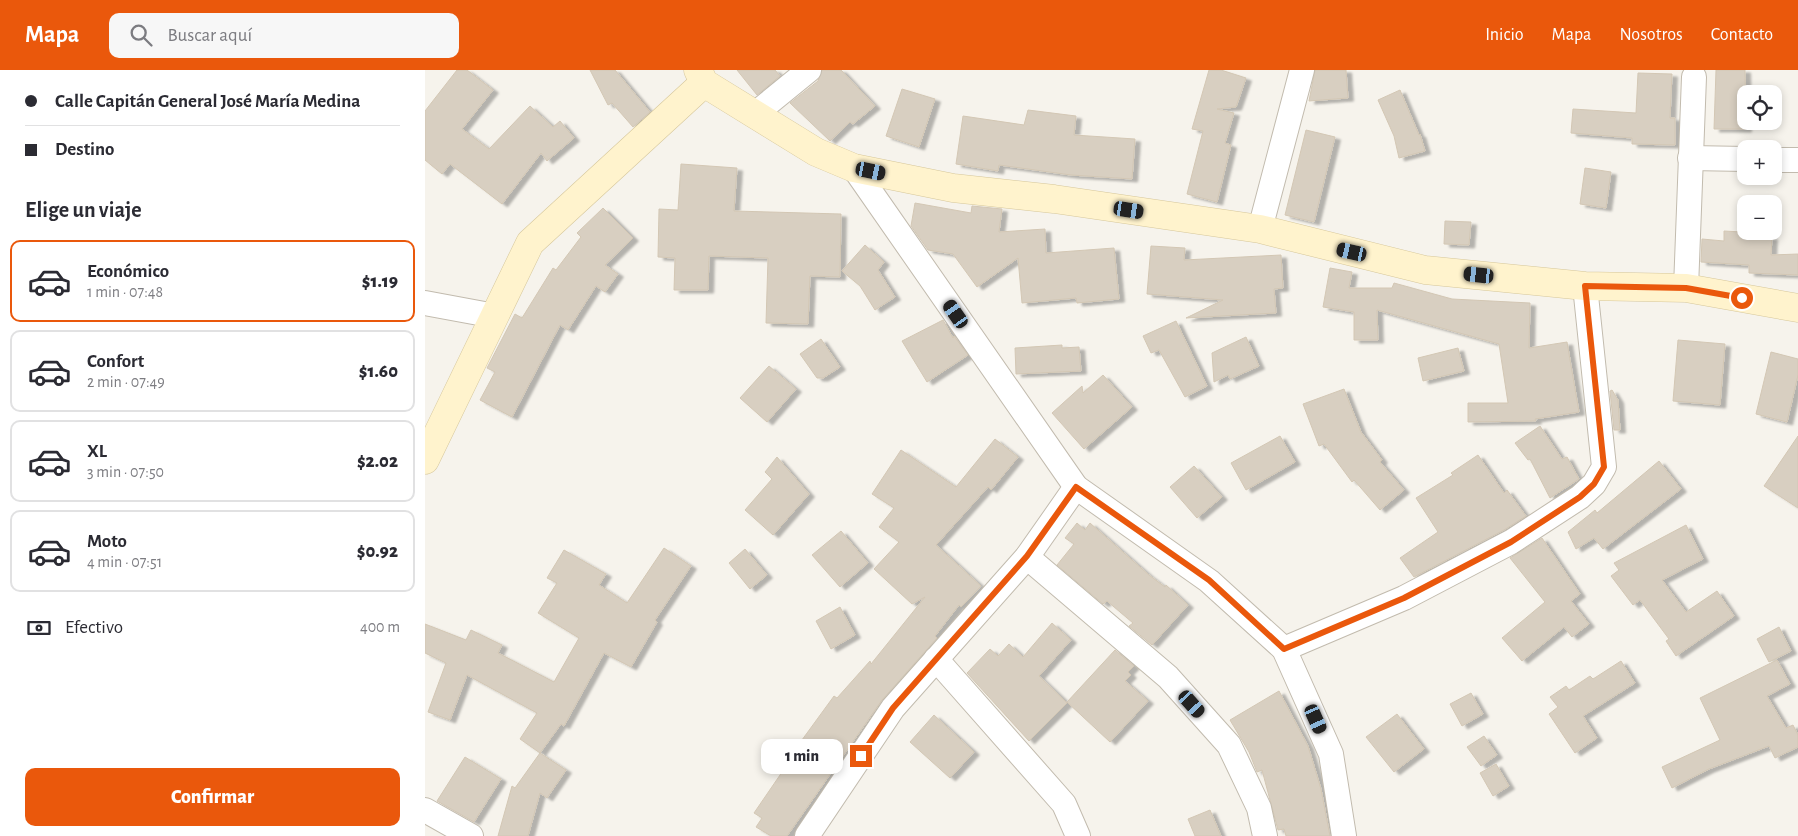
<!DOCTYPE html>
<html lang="es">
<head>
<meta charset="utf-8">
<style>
	:root { --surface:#fff; --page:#f7f7f7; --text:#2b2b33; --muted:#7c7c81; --line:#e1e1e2; --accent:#ea580c }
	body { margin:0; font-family:"Alegreya Sans",sans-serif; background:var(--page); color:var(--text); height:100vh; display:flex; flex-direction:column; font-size:19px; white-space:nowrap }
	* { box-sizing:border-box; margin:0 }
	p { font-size:16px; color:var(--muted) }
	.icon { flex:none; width:28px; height:28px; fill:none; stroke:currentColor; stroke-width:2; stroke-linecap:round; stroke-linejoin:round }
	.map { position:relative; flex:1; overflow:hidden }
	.sheet { display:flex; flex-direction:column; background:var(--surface); width:425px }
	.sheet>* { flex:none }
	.hud { display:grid; align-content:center; height:110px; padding:0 25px; background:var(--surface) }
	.fabs { position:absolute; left:1312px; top:15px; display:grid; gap:10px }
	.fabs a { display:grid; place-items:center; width:45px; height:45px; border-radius:10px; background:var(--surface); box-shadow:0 2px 8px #0003; font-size:25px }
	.end { position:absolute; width:22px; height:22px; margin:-11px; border:6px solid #ea580c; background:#fff; box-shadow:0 0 0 2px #fff }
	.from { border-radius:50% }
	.bubble { position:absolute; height:35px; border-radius:10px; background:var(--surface); box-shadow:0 2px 8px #0003; font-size:16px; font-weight:800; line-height:35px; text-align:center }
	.car { position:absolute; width:15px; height:30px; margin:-15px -8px; border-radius:6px; box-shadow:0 0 4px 1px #0007; background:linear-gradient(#222 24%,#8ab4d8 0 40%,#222 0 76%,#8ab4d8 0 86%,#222 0) }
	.hud b { display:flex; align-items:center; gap:18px; height:48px; font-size:19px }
	.hud b+b { border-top:1px solid var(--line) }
	.hud i { width:12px; height:12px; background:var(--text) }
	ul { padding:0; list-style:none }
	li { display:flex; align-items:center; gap:15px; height:82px; margin:0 10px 8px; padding:0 15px; border:2px solid var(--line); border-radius:10px }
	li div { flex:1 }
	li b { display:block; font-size:19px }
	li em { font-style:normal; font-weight:800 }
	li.active { border-color:var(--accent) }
	li>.icon { width:45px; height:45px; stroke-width:1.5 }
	h2 { padding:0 25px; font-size:22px; line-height:60px }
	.pay { display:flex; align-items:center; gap:12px; height:55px; padding:0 25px; font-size:19px }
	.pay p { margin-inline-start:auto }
	.button { display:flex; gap:10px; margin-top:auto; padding:10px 25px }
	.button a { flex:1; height:58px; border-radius:10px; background:var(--accent); color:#fff; font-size:20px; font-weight:800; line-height:58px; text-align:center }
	header { display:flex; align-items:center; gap:30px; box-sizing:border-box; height:70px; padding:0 25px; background:var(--accent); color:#fff }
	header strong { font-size:24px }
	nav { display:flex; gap:28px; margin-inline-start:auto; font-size:18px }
	.search { width:350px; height:45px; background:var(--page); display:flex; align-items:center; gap:12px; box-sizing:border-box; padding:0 18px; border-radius:10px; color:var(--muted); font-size:19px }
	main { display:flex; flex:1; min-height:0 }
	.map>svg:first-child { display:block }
	.building { fill:#d8cfc1; stroke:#d3c7b4; filter:url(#shadow) }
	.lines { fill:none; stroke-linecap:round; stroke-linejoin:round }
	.street-casing { stroke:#c2bbae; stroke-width:26 }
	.secondary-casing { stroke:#d6c79b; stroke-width:29 }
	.street { stroke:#fff; stroke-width:24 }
	.secondary { stroke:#fff3cd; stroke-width:28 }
	.route { stroke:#ea580c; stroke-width:6 }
</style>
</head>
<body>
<header>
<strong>Mapa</strong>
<div class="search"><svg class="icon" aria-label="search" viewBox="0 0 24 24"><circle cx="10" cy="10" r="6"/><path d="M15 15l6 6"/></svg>Buscar aquí</div>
<nav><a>Inicio</a><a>Mapa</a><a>Nosotros</a><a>Contacto</a></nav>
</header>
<main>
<section class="sheet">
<div class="hud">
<b><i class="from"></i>Calle Capitán General José María Medina</b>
<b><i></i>Destino</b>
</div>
<h2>Elige un viaje</h2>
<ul>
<li class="active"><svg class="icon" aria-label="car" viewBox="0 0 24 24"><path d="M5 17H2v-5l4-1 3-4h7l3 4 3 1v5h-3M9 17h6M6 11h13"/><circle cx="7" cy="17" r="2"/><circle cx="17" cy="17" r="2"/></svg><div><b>Económico</b><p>1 min · 07:48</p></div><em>$1.19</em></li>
<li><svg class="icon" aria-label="car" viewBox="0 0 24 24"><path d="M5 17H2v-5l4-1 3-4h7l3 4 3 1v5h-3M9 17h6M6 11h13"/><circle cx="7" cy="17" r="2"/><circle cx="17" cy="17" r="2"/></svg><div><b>Confort</b><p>2 min · 07:49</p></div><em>$1.60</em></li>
<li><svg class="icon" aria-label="car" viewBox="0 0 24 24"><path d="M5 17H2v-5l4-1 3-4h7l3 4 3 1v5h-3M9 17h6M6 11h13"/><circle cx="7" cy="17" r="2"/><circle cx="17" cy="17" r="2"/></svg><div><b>XL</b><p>3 min · 07:50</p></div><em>$2.02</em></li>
<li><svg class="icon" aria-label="car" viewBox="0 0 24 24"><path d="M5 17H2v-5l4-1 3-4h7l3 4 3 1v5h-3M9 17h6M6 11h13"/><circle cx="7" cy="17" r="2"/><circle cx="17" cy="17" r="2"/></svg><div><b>Moto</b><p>4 min · 07:51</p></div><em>$0.92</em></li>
</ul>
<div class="pay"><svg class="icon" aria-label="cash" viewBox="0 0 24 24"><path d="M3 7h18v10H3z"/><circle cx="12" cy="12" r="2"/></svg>Efectivo<p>400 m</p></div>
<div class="button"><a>Confirmar</a></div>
</section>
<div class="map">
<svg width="1373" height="766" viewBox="0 0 1373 766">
	<defs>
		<filter id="shadow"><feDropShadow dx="5.5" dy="3" stdDeviation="1" flood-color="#0004"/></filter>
	</defs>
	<rect width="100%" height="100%" fill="#f6f3ec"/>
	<g class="building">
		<path d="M32,0H42L68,20L37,59L64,79L105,36L128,57L135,51L149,68L122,91L116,83L77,134L25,94L17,104L0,90V41Z"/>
		<path d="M165,0H190L225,42L208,57L187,33L183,35Z"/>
		<path d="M312,0H350L355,6L332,25Z"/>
		<path d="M397,0H416L450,36L428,54L425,52L405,71L365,33L393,11Z"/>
		<path d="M784,0H796L821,8L811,37L792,39L809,43L800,73L806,75L792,132L762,124L778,61L767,59Z"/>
		<path d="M890,0H921L923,28L884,31Z"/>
		<path d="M1291,0H1320L1321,59H1289Z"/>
		<path d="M1213,3L1247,4L1245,48H1250V75L1207,74V68L1146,63L1148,39L1211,43Z"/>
		<path d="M477,19L510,29L494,77L461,66Z"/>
		<path d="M975,20L994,65L995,64L1000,81L974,88L969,66L953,30Z"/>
		<path d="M603,40L651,46L649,65L710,69L707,109L646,105L574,95L573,101L531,94L538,46L599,55Z"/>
		<path d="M881,60L910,67L889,152L860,145Z"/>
		<path d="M256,94L312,98L309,141L416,144L415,207L385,206L383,254L341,253L343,188L284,186L283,220H249L250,188L233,187L234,139L253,140Z"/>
		<path d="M1160,98L1186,102L1181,138L1155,134Z"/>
		<path d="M490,133L546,143L547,136L577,139L574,162L620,159L621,183L689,178L694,229L652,233L651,228L597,233L593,188L552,217L528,184L503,180L486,156Z"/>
		<path d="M178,138L208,168L180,195L193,204L180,222L171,216L143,260L135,255L87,347L55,330L70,302L62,298L90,244L97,248L128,198L131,200L156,167L152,163Z"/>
		<path d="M1020,151L1046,152L1044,175L1019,174Z"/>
		<path d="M1299,161L1317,162V166L1347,167L1346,185L1373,184V205L1324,203V195L1276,192L1277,169L1299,171Z"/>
		<path d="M440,175L459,192L453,200L470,227L450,240L435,216L417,201Z"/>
		<path d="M726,176L760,178L759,190L856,185L858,218L849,219L851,243L761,248L798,230L722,224Z"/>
		<path d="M905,198L927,202L924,218H967L969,213L1027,229L1105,233L1104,278L1142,272L1154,342L1110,349L1111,351L1043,352V333H1083L1074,274L952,240L953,270H929V242L898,237Z"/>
		<path d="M518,250L528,268L529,266L543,285L502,312L477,271Z"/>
		<path d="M751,251L782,316L760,327L734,280L726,283L718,266Z"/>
		<path d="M821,267L834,296L805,309L803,305L789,312L787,283Z"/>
		<path d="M396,269L415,297L398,308H392L375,284Z"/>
		<path d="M1253,270L1300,274L1295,335L1248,331Z"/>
		<path d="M637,275V278L654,277L656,301L591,304L590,278Z"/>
		<path d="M1033,278L1039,301L998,311L993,288Z"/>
		<path d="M1346,282L1373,289V305L1362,352L1331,344Z"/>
		<path d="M344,296L371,319L342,352L315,328Z"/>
		<path d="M678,305L707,337L659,379L627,343L657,316L658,323Z"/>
		<path d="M919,319L936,362L957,390L955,392L979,420L955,440L929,410L927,412L899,374L894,376L878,334Z"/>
		<path d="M1187,320L1193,330L1195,360H1189L1185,321Z"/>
		<path d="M1115,356L1137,389L1142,387L1154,409L1125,428L1105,389L1103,390L1090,373Z"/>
		<path d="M855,366L870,392L821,420L806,393Z"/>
		<path d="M1373,366V438L1339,416Z"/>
		<path d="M570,369L593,387L566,420L563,417L511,475L556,516L536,537L534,535L510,566L512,568L457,630L362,766H346L331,757L337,748L329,743L368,686L366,685L409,626L412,628L445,591L446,594L500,527L487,534L449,499L474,472L454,457L469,438L447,424L476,380L531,417Z"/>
		<path d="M1053,385L1079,423L1082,420L1101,446L1079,460L989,507L975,488L1013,462L991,428L1028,405L1026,403Z"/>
		<path d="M352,387L384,424L348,465L320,440L347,409L340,402Z"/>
		<path d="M1234,391L1256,419L1178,479L1169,468L1151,479L1143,462L1170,440L1172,443Z"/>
		<path d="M769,396L797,427L772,448L745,417Z"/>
		<path d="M652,453L660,460L665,453L724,505L740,517L741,515L763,535L727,575L704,556L708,553L682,531L678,534L632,495L649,474L640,468Z"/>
		<path d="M1261,455L1278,489L1237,510L1261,542L1292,521L1309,546L1251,586L1241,571L1244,569L1215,530L1208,535L1186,506L1194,500L1189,493Z"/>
		<path d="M416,461L443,493L415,517L387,485Z"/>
		<path d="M1117,468L1155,524L1146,531L1164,554L1147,567L1139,557L1097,591L1077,568L1120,532L1085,488Z"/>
		<path d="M239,478L266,496L230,550L232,552L206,597L179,583L139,656L136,654L115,683L95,669L112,643L42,605L25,650L3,642L21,593L0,583V554L41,570L46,560L77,575L73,583L129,612L154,568L113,543L132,513L122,508L139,480L181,504L174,515L202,533Z"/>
		<path d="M320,479L342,505L325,519L304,493Z"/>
		<path d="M415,537L430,565L406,579L391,551Z"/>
		<path d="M627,553L646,570L614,606L642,633L604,671L542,603L565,579L573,586L584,574L598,587Z"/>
		<path d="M1354,557L1366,581L1344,592L1332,569Z"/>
		<path d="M690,580L709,596L703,602L706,605L700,611L723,631L685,672L642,632Z"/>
		<path d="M1352,590L1365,614L1342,626L1361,658L1368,655L1373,665V677L1350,688L1344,676L1284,699L1247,718L1237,697L1295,670L1275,628Z"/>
		<path d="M1196,591L1210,613L1158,646L1172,668L1150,683L1124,644L1133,637L1125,627L1141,616L1144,620L1165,606L1168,609Z"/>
		<path d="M854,621L883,676L896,719L905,766H861L859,759L853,760L837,700L832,702L824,682L805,650Z"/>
		<path d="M1046,623L1058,644L1037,656L1025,634Z"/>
		<path d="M972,644L999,679L969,702L941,667Z"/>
		<path d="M509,645L549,682L525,708L485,672Z"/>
		<path d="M1059,666L1072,685L1056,696L1042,677Z"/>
		<path d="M115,683L141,700L122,728L115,723L103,766H73L87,716L90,718Z"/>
		<path d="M40,687L76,709L49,752L12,731Z"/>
		<path d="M1071,694L1084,716L1068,726L1055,703Z"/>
		<path d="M785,740L796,766H770L763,749Z"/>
	</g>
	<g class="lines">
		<g class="street-casing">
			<g id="street">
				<path d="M330,44L384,0"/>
				<path d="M1265,88L1321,89"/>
				<path d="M1349,90H1373"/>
				<path d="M429,98L651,417L784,511L859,579L906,684L919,766"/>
				<path d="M835,159L877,0"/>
				<path d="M1261,218L1269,7"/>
				<path d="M0,233L70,246"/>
				<path d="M602,487L743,607L804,675L834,738L840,766"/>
				<path d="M859,579L979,528L1086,472L1155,427L1169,414L1179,397L1160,216"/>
				<path d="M511,589L639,734L653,766"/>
				<path d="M0,740L46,766"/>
				<path d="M382,766L468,638L602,487L651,417"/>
			</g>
		</g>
		<g class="secondary-casing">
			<g id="secondary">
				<path d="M273,0L279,13L391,82L429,98L528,118L629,129L835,159L1000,200L1160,216L1261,218L1373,238"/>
				<path d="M0,390L105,173L279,13"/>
			</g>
		</g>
		<use href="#street" class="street"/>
		<use href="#secondary" class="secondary"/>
	</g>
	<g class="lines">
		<path class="route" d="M436,686L468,638L602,486L651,417L784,510L859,579L979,528L1086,472L1155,427L1169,414L1179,397L1160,216L1261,218L1317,228"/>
	</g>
</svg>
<div class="fabs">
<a><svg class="icon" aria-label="locate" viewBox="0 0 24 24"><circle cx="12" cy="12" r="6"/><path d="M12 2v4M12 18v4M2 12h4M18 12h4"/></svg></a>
<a>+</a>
<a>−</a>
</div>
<i class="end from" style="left:1317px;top:228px"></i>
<i class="end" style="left:436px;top:686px"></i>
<div class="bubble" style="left:336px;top:669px;width:82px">1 min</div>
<i class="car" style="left:446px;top:101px;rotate:102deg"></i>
<i class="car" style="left:704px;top:140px;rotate:99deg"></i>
<i class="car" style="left:927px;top:182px;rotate:283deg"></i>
<i class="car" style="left:1054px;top:205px;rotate:276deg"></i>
<i class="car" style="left:531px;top:244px;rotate:325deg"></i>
<i class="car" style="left:767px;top:634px;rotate:138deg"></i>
<i class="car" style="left:891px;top:649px;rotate:156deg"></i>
</div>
</main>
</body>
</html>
